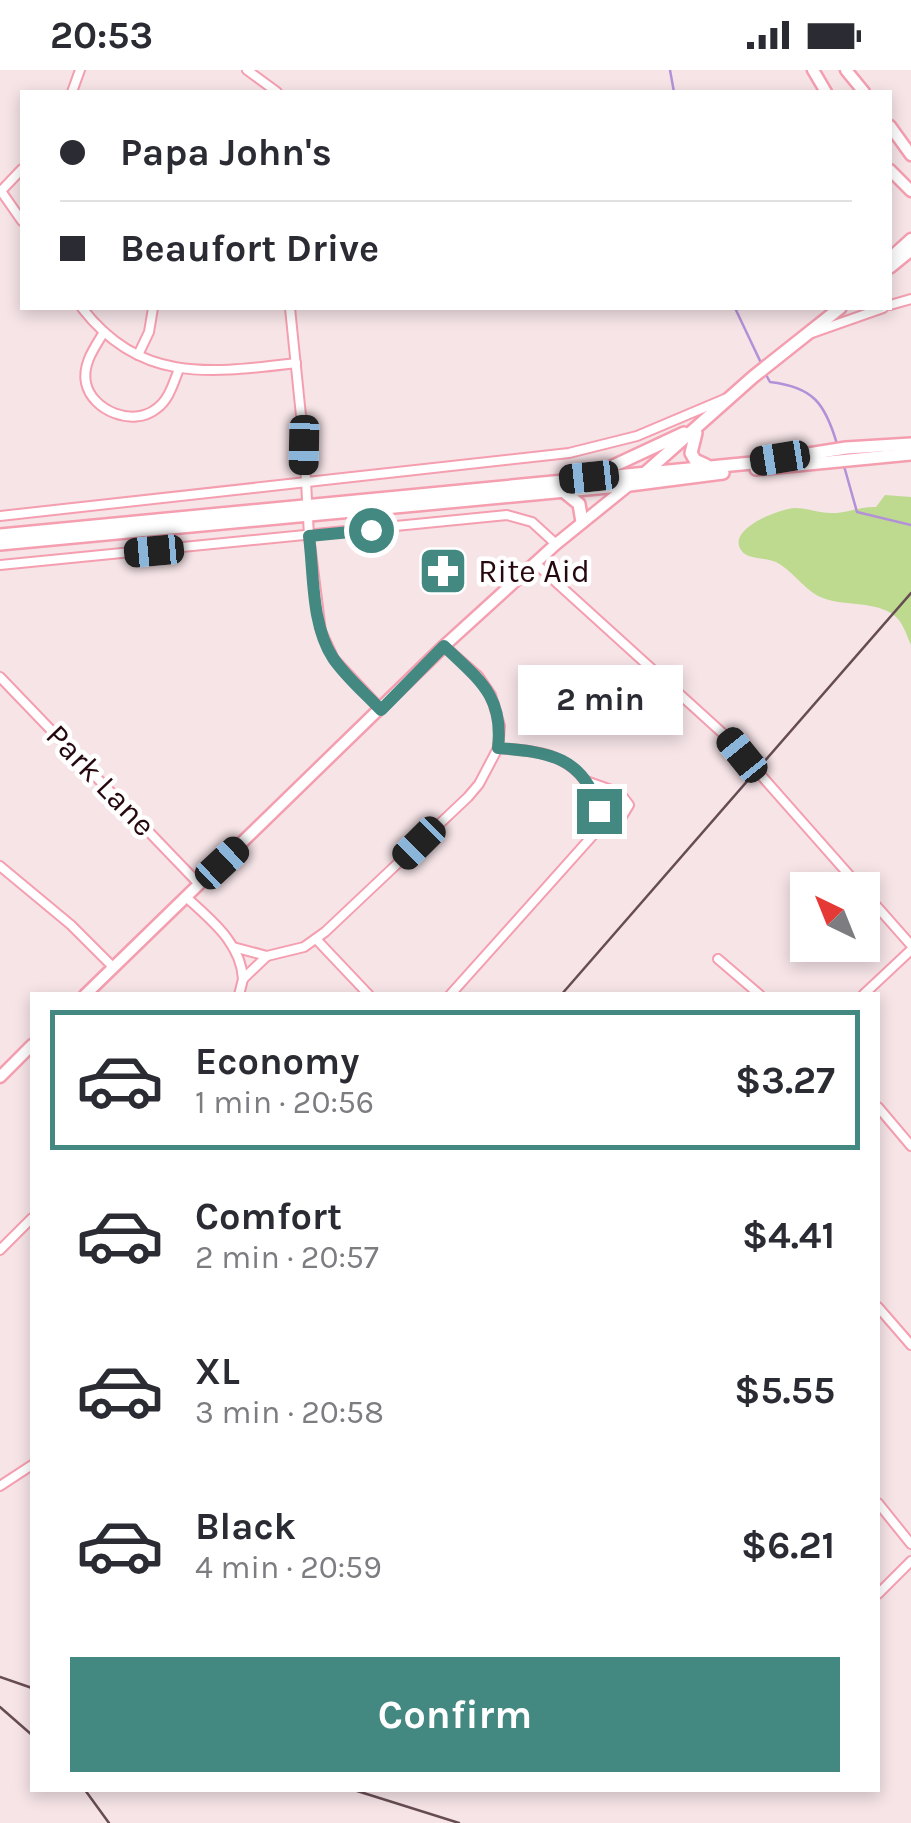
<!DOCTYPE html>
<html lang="en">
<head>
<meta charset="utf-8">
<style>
	:root { --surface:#fff; --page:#f7f7f7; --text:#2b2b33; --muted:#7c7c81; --line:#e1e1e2; --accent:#438981 }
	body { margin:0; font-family:Karla,sans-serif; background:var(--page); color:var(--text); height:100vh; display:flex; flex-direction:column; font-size:38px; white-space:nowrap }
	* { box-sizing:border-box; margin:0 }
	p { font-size:32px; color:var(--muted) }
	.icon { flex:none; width:55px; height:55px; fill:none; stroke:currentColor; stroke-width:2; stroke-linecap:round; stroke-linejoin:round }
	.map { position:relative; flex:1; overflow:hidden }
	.details { position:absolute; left:30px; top:922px; width:850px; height:800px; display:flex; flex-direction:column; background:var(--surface); border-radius:0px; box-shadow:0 5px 15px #0003 }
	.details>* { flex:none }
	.banner { position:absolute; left:20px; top:20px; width:872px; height:220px; border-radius:0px; box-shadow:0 5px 15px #0003; display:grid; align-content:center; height:220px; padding:0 40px; background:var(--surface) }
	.needle { width:65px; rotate:317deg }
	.buttons { position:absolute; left:790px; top:802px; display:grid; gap:20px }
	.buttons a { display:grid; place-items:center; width:90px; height:90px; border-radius:0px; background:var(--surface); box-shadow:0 5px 15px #0003; font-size:50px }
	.end { position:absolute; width:45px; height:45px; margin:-22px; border:12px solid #438981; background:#fff; box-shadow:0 0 0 5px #fff }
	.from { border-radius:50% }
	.bubble { position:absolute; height:70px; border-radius:0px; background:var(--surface); box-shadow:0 5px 15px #0003; font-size:32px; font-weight:700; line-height:70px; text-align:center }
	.car { position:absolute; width:30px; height:60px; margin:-30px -15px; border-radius:12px; box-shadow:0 0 8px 2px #0007; background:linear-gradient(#222 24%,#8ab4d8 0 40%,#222 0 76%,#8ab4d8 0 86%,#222 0) }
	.banner b { display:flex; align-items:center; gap:35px; height:95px; font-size:38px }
	.banner b+b { border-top:2px solid var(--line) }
	.banner i { width:25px; height:25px; background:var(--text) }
	ul { padding:18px 0 0; list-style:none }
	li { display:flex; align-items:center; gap:30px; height:140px; margin:0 20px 15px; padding:0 20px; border:5px solid transparent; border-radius:0px }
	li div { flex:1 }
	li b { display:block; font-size:38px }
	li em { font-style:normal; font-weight:700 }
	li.current { border-color:var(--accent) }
	li>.icon { width:90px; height:90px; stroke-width:1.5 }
	.cta { display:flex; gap:20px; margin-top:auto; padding:20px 40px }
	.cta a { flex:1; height:115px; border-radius:0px; background:var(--accent); color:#fff; font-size:40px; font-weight:700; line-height:115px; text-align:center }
	.status { display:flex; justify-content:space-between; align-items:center; height:70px; padding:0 50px; background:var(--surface); direction:ltr }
	.status svg { height:28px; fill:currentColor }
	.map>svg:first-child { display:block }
	.green { fill:#bdda8f }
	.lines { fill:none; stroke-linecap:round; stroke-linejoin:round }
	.stream { stroke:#b391d8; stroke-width:2.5 }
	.street-casing { stroke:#f59eb0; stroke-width:12 }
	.secondary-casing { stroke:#f59eb0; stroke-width:15 }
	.primary-casing { stroke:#f59eb0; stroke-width:16 }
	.street { stroke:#fff; stroke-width:8 }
	.secondary { stroke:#fff; stroke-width:10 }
	.primary { stroke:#fff; stroke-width:11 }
	.rail { stroke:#674d53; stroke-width:2.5 }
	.route { stroke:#438981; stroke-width:12 }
	.labels { text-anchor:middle; stroke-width:9; stroke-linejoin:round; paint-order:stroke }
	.poi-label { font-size:32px; fill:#260810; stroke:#fff; text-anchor:start }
	.street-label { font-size:32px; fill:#260810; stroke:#fff }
</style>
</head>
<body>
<div class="status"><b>20:53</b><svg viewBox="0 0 49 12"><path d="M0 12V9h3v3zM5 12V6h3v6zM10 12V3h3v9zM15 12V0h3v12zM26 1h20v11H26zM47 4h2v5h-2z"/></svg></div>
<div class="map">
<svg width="911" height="1753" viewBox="0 0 911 1753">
	<rect width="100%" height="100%" fill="#f6e4e7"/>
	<path class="green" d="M885,425L911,427V575C906,564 902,549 891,543C868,530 840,537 818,526C802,517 792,500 776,492C766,487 747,490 741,480C727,459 779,439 794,438C807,438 819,443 831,443C845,444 860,436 876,437Z"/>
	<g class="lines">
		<g class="stream">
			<path d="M670,0L674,22"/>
			<path d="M735,238L762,295"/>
			<path d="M765,303L770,312C813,317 825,333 837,374"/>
			<path d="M844,396L857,442L911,455"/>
		</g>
		<g class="street-casing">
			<g id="street">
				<path d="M247,0L277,22"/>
				<path d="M72,22L80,0"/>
				<path d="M1,121L22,151"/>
				<path d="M0,122L22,99"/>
				<path d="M890,235L911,229"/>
				<path d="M82,238C141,314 211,303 296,293"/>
				<path d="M290,238L304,375L309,466L321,561L334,589L381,639"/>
				<path d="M104,262C95,277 82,294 86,313C92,341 133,357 156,339C169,330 173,314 179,299"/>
				<path d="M812,263L883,238"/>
				<path d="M138,285L149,262L153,238"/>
				<path d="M0,446L569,383L637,366L727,328"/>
				<path d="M535,493L729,669L911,875"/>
				<path d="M0,495L507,445L532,452L556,474"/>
				<path d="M0,607L199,814"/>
				<path d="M586,711L620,723L629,735L621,748L599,750"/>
				<path d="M0,796L71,855L113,897"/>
				<path d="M186,827C211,850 241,873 243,909"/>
				<path d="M316,869L369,925"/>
				<path d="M233,877L267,886"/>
				<path d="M718,889L760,925"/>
				<path d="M239,925L243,909L267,886L304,877L325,862L468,727L479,714L498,678L500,656L491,625L478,606L444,576"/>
				<path d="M450,925L594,764C602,747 599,734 590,718C570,683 536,681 498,678"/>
				<path d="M863,925L911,880"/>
				<path d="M878,1037L911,1076"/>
				<path d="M0,1180L32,1148"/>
				<path d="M878,1237L911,1275"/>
				<path d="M0,1416L32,1395"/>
				<path d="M878,1433L911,1474"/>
				<path d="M878,1524L911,1491"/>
			</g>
		</g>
		<g class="secondary-casing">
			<g id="secondary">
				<path d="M813,0L826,22"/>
				<path d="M846,0L864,22"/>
				<path d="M890,56L911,85"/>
				<path d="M890,100L911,121"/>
				<path d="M890,188L911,169"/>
				<path d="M85,925L444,576L556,474L629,415"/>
				<path d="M0,1007L32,975"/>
			</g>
		</g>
		<g class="primary-casing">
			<g id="primary">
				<path d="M890,197L911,180"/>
				<path d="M696,363L691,383L695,390L706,395"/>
				<path d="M756,399L911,384"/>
				<path d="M645,403L753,307L840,238"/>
				<path d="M596,404L684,363"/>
				<path d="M563,421L579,434L582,452"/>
				<path d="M0,465L752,393L846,378L911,374"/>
				<path d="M0,474L630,415L723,403"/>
			</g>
		</g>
		<use href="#street" class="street"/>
		<use href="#secondary" class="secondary"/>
		<use href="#primary" class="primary"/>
		<g class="rail">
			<path d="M561,925L911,523"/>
			<path d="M0,1607L32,1618"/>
			<path d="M0,1637L32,1665"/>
			<path d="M85,1720L109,1753"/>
			<path d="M354,1720L459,1753"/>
		</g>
	</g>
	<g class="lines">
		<path class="route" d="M371,460L309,466C314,505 311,554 333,588C346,607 365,623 381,640L444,576C478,609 504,625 498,678C548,682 584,686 599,741"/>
	</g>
	<defs>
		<g id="pharmacy-square" transform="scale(2.5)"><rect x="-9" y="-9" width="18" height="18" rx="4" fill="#438981" stroke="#fff"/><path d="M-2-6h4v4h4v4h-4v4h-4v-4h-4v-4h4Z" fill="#fff"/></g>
	</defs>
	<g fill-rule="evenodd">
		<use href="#pharmacy-square" x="443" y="501"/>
	</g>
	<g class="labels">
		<g class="poi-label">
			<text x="478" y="512">Rite Aid</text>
		</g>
		<g class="street-label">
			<text transform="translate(101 710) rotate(46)" y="11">Park Lane</text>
		</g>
	</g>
</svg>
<div class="buttons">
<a><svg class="needle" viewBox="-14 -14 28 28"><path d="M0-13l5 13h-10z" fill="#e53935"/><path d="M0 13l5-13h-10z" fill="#7c7c81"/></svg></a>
</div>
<i class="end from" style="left:371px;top:460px"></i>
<i class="end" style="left:599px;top:741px"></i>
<div class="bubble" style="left:518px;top:595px;width:165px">2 min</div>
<i class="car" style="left:304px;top:375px;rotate:181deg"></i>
<i class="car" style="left:780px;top:388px;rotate:261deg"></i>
<i class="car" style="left:589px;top:407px;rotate:264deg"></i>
<i class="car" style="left:154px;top:481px;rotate:265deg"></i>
<i class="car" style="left:742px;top:685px;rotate:321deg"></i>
<i class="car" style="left:419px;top:773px;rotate:225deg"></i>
<i class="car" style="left:222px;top:793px;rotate:47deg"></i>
<div class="banner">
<b><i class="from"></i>Papa John's</b>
<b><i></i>Beaufort Drive</b>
</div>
<section class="details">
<ul>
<li class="current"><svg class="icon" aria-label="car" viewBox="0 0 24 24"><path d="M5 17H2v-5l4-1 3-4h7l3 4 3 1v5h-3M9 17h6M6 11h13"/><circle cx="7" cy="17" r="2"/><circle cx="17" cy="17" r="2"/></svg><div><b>Economy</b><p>1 min · 20:56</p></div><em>$3.27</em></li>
<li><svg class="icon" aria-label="car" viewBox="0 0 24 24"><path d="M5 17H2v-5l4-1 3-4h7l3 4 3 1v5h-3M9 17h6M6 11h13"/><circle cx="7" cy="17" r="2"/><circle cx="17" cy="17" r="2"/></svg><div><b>Comfort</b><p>2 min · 20:57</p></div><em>$4.41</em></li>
<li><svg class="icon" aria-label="car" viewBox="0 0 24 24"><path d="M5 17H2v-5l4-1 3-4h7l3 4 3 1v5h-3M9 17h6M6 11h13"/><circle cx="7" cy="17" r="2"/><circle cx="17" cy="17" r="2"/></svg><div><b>XL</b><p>3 min · 20:58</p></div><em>$5.55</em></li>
<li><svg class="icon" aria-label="car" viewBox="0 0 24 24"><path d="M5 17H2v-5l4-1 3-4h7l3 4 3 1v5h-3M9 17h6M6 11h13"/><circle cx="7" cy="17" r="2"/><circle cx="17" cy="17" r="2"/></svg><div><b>Black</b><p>4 min · 20:59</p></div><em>$6.21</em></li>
</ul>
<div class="cta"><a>Confirm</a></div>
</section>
</div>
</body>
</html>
